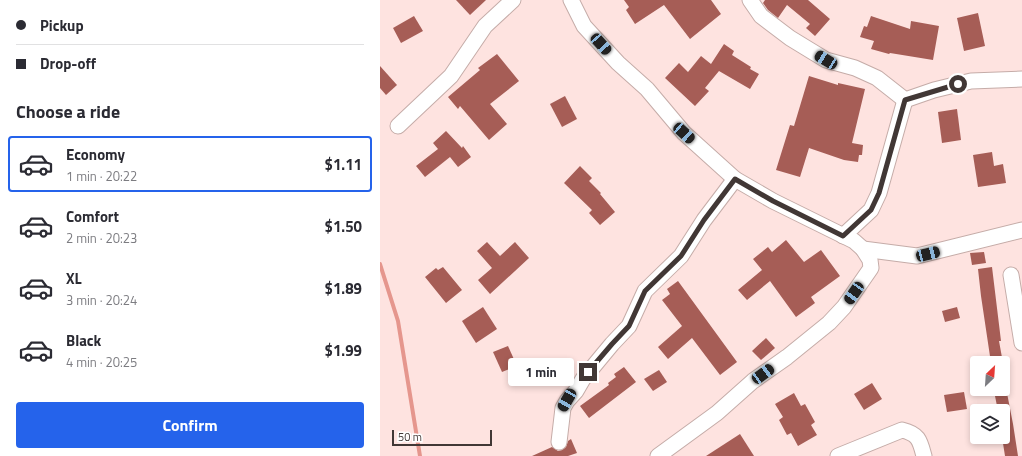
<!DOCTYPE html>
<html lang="en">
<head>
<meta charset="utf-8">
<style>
	:root { --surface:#fff; --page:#f2f2f3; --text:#2b2b33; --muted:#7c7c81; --line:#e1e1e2; --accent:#2563eb }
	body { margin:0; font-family:"Titillium Web",sans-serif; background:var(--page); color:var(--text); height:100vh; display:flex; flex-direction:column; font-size:15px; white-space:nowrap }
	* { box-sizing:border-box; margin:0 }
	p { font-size:13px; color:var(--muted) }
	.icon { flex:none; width:22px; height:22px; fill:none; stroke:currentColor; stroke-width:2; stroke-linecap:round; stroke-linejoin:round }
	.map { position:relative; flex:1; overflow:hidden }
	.drawer { display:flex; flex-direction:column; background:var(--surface); width:380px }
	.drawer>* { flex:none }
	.guide { display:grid; align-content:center; height:88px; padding:0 16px; background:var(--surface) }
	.needle { width:26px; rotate:25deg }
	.fabs { position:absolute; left:590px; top:356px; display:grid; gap:8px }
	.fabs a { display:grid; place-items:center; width:40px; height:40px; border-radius:4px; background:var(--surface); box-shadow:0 2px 6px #0003; font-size:20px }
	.scale { position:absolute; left:12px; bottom:10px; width:100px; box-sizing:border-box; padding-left:4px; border:2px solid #413735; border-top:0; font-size:11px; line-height:14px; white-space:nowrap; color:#413735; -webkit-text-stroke:3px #fff; paint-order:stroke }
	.end { position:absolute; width:18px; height:18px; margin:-9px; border:5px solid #413735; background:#fff; box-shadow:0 0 0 2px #fff }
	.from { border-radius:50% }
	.bubble { position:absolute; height:28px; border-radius:4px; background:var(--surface); box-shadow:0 2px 6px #0003; font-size:13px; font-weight:700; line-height:28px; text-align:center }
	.car { position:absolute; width:12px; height:24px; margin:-12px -6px; border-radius:5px; box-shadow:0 0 3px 1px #0007; background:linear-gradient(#222 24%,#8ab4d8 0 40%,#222 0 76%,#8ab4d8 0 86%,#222 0) }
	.guide b { display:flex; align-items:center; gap:14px; height:38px; font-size:15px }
	.guide b+b { border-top:1px solid var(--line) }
	.guide i { width:10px; height:10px; background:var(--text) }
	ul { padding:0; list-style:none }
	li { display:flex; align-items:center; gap:12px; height:56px; margin:0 8px 6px; padding:0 8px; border:2px solid transparent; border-radius:4px }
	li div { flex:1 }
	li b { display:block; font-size:15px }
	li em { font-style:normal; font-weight:700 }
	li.on { border-color:var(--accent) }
	li>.icon { width:36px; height:36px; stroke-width:1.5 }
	h2 { padding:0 16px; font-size:18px; line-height:48px }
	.primary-button { display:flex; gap:8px; margin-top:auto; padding:8px 16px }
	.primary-button a { flex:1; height:46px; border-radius:4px; background:var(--accent); color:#fff; font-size:16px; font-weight:700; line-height:46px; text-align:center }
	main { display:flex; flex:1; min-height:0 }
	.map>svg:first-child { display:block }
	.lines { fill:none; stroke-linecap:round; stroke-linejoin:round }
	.stream { stroke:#e5968d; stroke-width:4 }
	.building { fill:#a65d56 }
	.minor-casing { stroke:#c5aca8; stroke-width:17 }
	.minor { stroke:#fff; stroke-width:15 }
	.route { stroke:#413735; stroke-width:5 }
</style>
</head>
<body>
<main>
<section class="drawer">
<div class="guide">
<b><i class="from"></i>Pickup</b>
<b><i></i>Drop-off</b>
</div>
<h2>Choose a ride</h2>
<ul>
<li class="on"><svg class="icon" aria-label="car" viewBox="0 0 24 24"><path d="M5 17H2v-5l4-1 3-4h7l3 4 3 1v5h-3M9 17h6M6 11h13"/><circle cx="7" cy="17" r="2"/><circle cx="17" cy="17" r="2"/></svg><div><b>Economy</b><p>1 min · 20:22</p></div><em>$1.11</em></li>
<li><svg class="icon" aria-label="car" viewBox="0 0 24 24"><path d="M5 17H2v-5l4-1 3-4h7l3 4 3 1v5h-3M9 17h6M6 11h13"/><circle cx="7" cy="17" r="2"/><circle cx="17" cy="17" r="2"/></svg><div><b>Comfort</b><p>2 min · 20:23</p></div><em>$1.50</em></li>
<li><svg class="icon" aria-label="car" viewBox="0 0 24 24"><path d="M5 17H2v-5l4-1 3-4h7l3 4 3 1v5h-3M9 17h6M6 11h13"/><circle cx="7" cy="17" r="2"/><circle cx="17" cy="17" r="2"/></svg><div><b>XL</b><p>3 min · 20:24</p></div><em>$1.89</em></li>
<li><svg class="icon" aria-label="car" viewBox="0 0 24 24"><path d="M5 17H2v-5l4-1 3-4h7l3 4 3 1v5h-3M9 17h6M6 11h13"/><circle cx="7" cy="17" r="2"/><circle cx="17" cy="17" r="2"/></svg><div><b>Black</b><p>4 min · 20:25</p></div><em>$1.99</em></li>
</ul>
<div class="primary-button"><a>Confirm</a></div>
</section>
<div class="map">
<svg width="642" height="456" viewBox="0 0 642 456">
	<rect width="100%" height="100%" fill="#fee3e0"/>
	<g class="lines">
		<path class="stream" d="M0,264L18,321L40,456"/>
	</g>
	<g class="building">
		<path d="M76,0H106L90,15Z"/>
		<path d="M244,0H331L341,14L310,39L284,5L255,24L246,10L249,7Z"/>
		<path d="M385,0H428L450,19L435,36L426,28L430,24L407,5L398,18L388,10L383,3Z"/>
		<path d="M598,13L605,46L584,51L577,18Z"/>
		<path d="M34,16L43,31L21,43L13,28Z"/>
		<path d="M491,16L530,29L531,21L559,26L553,60L510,53L509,54L491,49L494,41L480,37L484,26L487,27Z"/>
		<path d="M344,44L354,51L352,55L371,67L370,69L379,74L370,89L339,71L325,88L329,91L315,106L285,78L299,63L308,72L321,56L331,64Z"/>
		<path d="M117,54L139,81L110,104L127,124L109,140L80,106L78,109L68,97L100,70L98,68Z"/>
		<path d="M0,66L17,85L6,95L0,88Z"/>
		<path d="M429,76L458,85V83L485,89L472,143L483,145L482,155H479L478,162L464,160L429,148L420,177L396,170L410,125L414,126Z"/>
		<path d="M185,96L197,119L182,127L170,104Z"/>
		<path d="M577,109L581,140L562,143L558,112Z"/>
		<path d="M66,131L82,148L83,146L91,157L78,167L70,157L45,177L36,166L58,149L53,143Z"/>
		<path d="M612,152L614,166L623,164L626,183L598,187L593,155Z"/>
		<path d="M200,166L212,178L209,181L221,193L220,194L235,212L220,225L209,213L212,210L184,183Z"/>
		<path d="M406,240L424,262L441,250L460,276L431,297L435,303L416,317L390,281L367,300L358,290L382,270L373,259L388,247L392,252Z"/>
		<path d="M107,242L120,256L135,242L149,258L110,294L98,280L112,268L97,251Z"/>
		<path d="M604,252L606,263L592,265L590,253Z"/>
		<path d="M63,267L82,290L66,303L45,277L56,268L58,270Z"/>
		<path d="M612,267L621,341H619L623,363H611L601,296L598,269Z"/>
		<path d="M298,281L357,362L340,375L312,338L288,359L278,347L302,326L282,300L290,294L287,289Z"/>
		<path d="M103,307L117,329L96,343L82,321Z"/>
		<path d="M577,307L580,318L565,322L562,311Z"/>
		<path d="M386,338L395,348L381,360L372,351Z"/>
		<path d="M128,346L137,366L122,372L113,352Z"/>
		<path d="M244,367L256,382L209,418L200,406L229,385L228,383L236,377L234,374Z"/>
		<path d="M279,370L287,382L273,391L264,379Z"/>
		<path d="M492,383L502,399L484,410L474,394Z"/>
		<path d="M584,392L587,409L567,412L564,395Z"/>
		<path d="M414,393L421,406L425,404L435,422L431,425L437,435L418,446L411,433L407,435L399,420L403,417L395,404Z"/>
		<path d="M627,393L633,424L638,456H625L622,437H623V411H618L615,396Z"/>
		<path d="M360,434L374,456H326Z"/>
		<path d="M191,439L197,453L188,456H152L172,447L178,451L182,450L186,447L188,441Z"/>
	</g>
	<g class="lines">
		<g class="minor-casing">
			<g id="minor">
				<path d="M191,0L204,26L238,63L267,89L304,133L345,170L355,179L393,201L474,241L483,249L490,260L491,268L464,307L449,323L407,357L373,381L337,413L278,456"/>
				<path d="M370,0L381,16L410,38L446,60L475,68L497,78L525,100"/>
				<path d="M525,100L554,90L591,81L642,79"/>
				<path d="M18,126L71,76L105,26L133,0"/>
				<path d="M463,236L491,210L499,193L525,100"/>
				<path d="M483,249L537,256L642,230"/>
				<path d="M631,275L642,343"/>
				<path d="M179,442L183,408L187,401L196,391L203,379L232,344L249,326L265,291L301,256L324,220L355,179"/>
				<path d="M458,456L522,430C539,434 540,441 544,456"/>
			</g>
		</g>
		<use href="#minor" class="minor"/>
	</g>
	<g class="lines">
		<path class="route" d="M208,372L232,344L249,326L265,291L301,256L324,220L355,179L393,201L463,236L491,210L499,193L525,100L578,84"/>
	</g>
</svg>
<div class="fabs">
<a><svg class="needle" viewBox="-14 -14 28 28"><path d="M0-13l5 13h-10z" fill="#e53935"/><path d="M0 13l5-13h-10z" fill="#7c7c81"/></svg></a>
<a><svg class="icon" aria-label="layers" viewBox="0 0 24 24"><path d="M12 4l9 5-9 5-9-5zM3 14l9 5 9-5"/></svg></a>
</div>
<div class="scale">50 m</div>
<i class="end from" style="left:578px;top:84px"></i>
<i class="end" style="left:208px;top:372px"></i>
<div class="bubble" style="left:128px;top:358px;width:66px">1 min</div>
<i class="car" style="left:221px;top:44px;rotate:138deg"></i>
<i class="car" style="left:446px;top:60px;rotate:301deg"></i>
<i class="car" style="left:304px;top:133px;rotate:132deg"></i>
<i class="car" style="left:548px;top:254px;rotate:76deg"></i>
<i class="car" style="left:474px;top:293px;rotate:215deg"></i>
<i class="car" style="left:383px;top:374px;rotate:54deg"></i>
<i class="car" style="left:187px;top:400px;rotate:210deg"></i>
</div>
</main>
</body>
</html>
